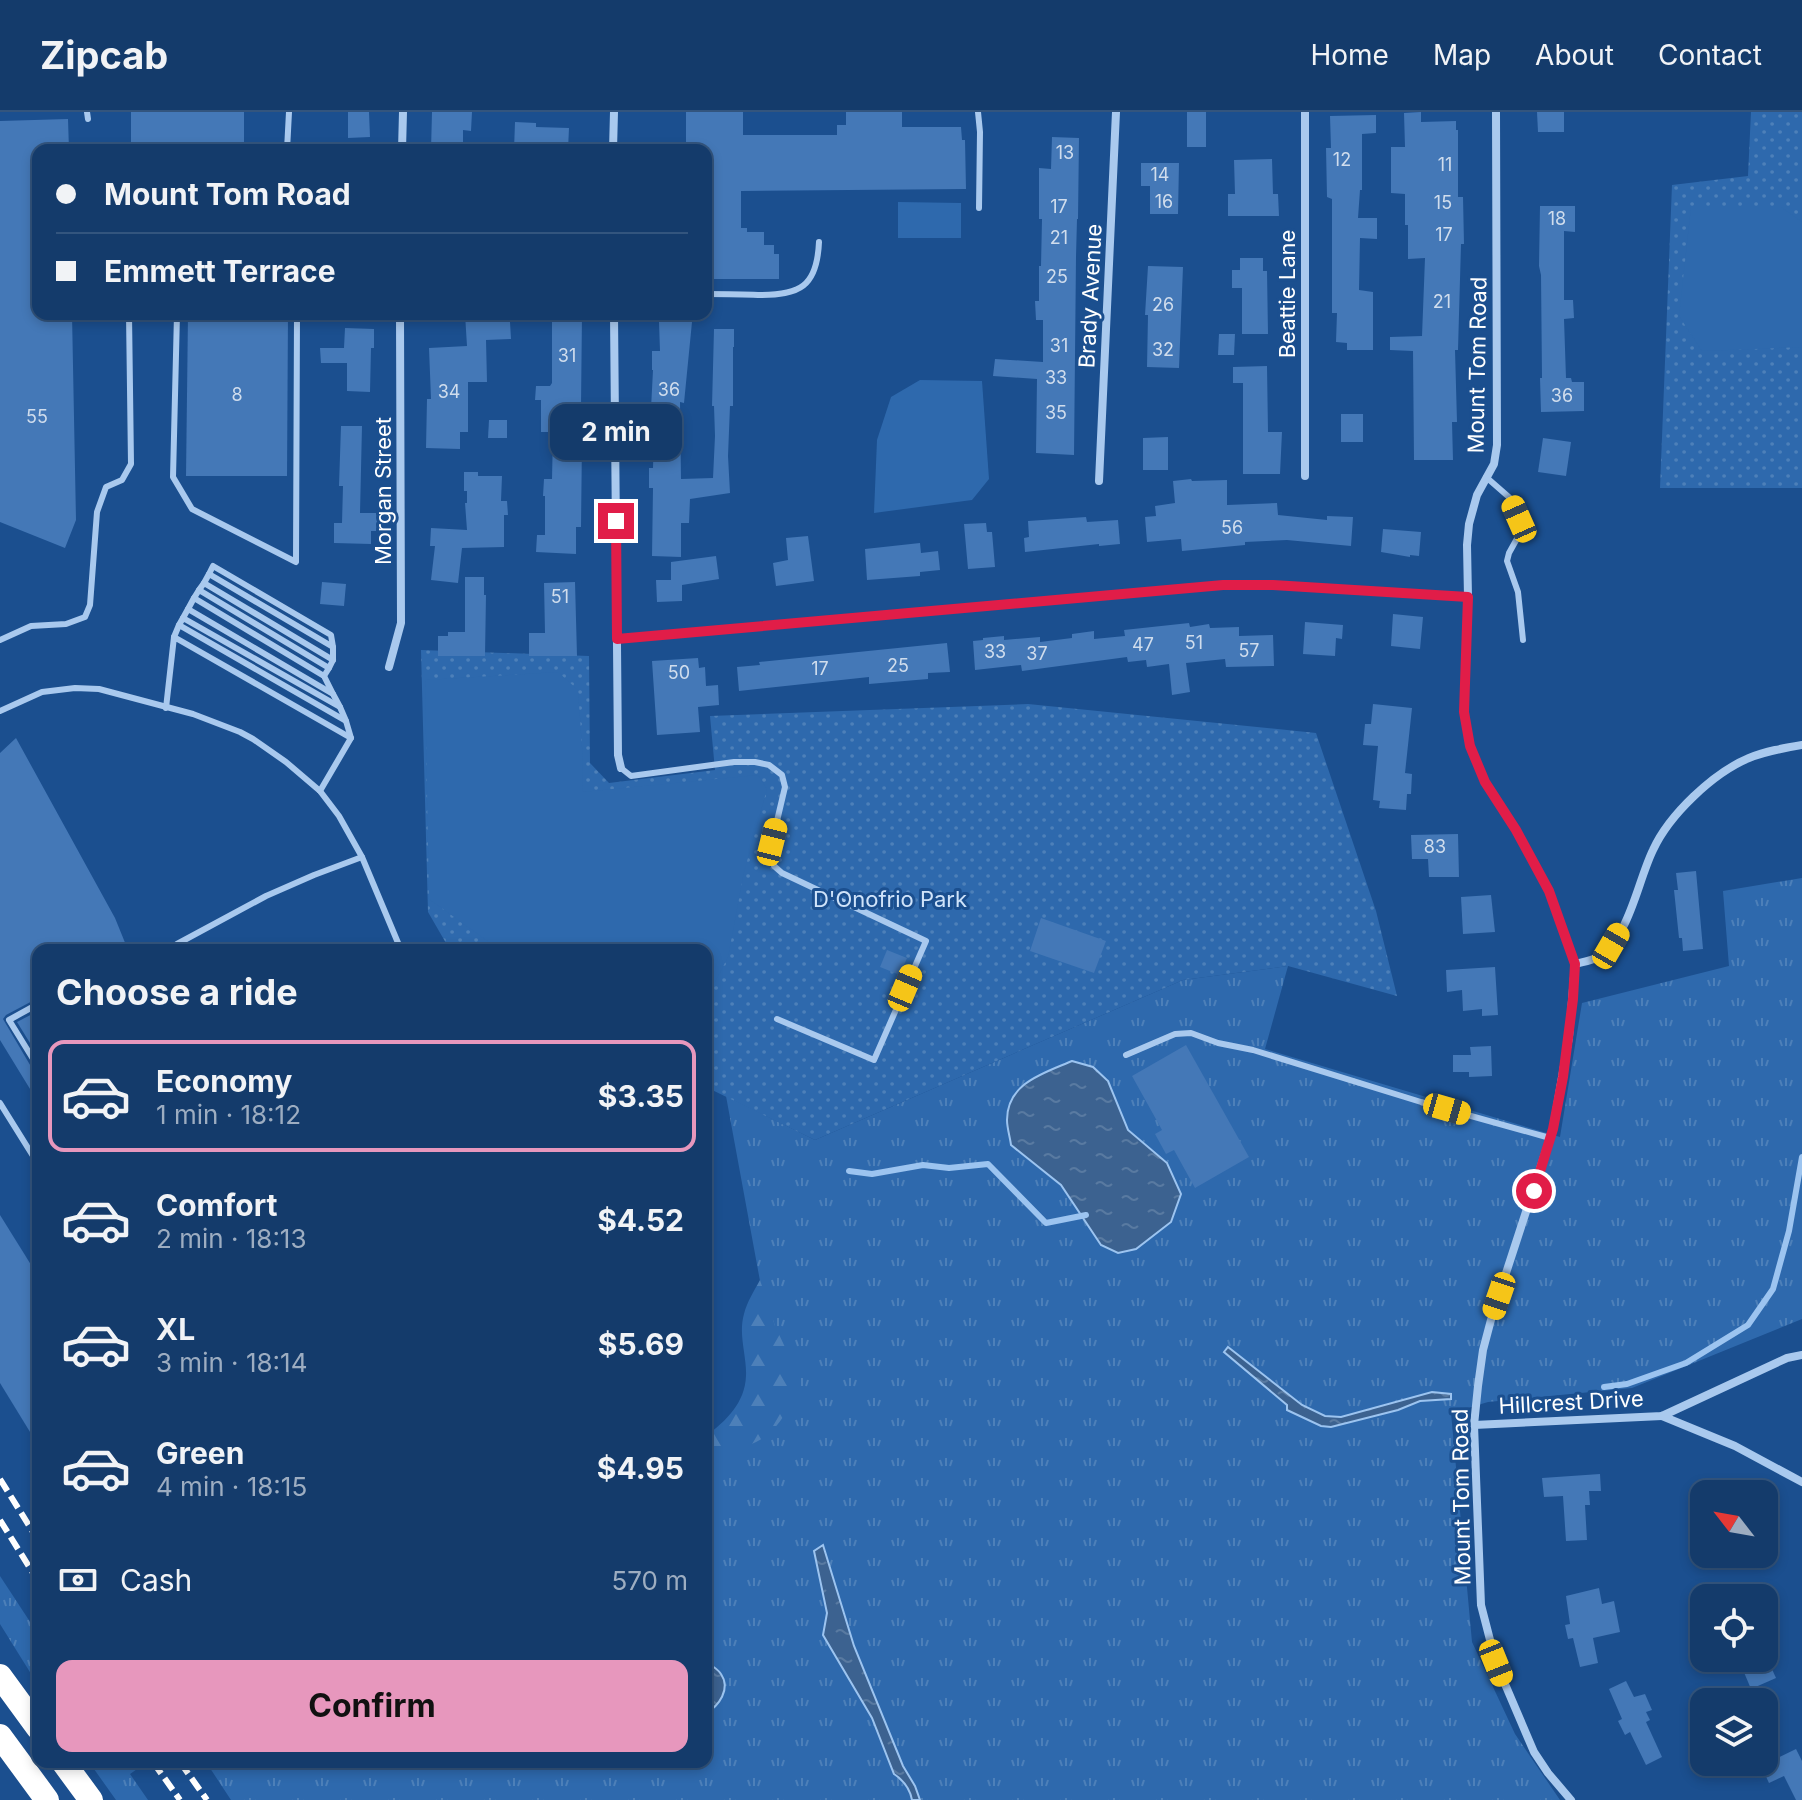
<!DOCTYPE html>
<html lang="en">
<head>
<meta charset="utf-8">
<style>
	:root { --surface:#143b6b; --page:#1d4271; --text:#f1f3f6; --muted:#9dadc1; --line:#33557e; --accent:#e797bd }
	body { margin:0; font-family:Inter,sans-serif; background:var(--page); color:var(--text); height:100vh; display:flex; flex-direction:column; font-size:30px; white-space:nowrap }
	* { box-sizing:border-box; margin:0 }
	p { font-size:26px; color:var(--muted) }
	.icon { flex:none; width:44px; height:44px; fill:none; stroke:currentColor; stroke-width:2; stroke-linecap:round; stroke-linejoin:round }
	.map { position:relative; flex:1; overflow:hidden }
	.panel { position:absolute; left:32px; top:832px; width:680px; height:824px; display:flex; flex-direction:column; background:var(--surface); border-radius:16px; box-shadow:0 4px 12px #0003,0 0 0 2px var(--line) }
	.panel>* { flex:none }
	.hud { position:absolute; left:32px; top:32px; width:680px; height:176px; border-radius:16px; box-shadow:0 4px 12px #0003,0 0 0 2px var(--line); display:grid; align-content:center; height:176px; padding:0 24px; background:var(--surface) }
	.needle { width:52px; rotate:301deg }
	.tools { position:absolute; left:1690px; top:1368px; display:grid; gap:16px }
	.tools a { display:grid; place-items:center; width:88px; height:88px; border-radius:16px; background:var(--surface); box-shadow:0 4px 12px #0003,0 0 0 2px var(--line); font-size:40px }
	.end { position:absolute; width:36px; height:36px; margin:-18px; border:10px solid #e11d48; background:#fff; box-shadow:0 0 0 4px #fff }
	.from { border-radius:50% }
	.bubble { position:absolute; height:56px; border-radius:16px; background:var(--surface); box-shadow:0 4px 12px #0003,0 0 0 2px var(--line); font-size:26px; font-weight:700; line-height:56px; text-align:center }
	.car { position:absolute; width:24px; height:48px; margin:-24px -12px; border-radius:10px; box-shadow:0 0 6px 2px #0007; background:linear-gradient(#f5c518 24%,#345 0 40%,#f5c518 0 76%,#345 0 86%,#f5c518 0) }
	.hud b { display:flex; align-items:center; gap:28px; height:76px; font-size:30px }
	.hud b+b { border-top:2px solid var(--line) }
	.hud i { width:20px; height:20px; background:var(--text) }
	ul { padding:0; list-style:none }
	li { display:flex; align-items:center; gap:24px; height:112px; margin:0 16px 12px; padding:0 8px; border:4px solid transparent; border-radius:16px }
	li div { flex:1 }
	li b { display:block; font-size:30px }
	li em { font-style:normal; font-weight:700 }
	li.active { border-color:var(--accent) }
	li>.icon { width:72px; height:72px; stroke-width:1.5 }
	h2 { padding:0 24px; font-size:36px; line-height:96px }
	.pay { display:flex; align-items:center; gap:20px; height:88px; padding:0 24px; font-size:30px }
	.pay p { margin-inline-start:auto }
	.primary-button { display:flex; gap:16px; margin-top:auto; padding:16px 24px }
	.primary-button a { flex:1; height:92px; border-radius:16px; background:var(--accent); color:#111; font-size:32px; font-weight:700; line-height:92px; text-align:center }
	header { display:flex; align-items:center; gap:48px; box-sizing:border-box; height:112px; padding:0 40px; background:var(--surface); border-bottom:2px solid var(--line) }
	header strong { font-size:38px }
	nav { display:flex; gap:44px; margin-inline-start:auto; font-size:28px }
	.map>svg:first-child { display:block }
	.grass { fill:url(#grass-tufts) }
	.forest { fill:url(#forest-firs) }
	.park { fill:url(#park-dots) }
	.pitch { fill:#2e69ad }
	.water { fill:url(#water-ripples); stroke:#9cc4f0; stroke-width:2 }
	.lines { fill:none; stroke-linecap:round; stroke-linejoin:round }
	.stream { stroke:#9cc4f0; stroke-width:6 }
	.building { fill:#4478b7 }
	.service { stroke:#a9c9ee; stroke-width:6 }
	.minor { stroke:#a9c9ee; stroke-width:8 }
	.motorway { stroke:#fff; stroke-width:24 }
	.rail { stroke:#fff; stroke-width:6; stroke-dasharray:14 6; stroke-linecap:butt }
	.route { stroke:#e11d48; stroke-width:10 }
	.labels { text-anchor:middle; stroke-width:6; stroke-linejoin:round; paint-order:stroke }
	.number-label { font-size:18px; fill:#d0dded }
	.street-label { font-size:22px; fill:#fff; stroke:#1b4f8f }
	.park-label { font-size:22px; fill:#cfe3fa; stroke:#1b4f8f }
</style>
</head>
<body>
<header>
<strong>Zipcab</strong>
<nav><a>Home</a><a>Map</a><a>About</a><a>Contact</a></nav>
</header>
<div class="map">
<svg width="1802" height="1688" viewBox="0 0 1802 1688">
	<defs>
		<pattern id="grass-tufts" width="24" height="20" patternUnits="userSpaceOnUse" patternTransform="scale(2)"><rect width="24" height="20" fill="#2e69ad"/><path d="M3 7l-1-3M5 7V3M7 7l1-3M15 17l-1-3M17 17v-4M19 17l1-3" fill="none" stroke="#4d80b9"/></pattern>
		<pattern id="forest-firs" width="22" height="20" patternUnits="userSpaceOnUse" patternTransform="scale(2)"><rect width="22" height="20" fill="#2e69ad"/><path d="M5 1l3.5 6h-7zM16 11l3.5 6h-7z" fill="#4d80b9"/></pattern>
		<pattern id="park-dots" width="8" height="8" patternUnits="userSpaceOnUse" patternTransform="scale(2)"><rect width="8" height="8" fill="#2e69ad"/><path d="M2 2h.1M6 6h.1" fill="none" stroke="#4d80b9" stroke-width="1.8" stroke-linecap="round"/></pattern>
		<pattern id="water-ripples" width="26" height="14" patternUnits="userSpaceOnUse" patternTransform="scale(2)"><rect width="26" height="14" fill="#3c6290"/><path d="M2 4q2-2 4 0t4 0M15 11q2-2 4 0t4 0" fill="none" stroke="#597aa1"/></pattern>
	</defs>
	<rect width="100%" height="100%" fill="#1b4f8f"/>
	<g class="grass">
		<path d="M1802,766V1207L1632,1276L1488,1290L1451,1301L1472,1530L1515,1622L1560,1688H231L206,1650H706V1332L781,1283L726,984L815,1028L1183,868L1288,854L1265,937L1560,1025L1582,891L1729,854L1723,779Z"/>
		<path d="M0,1464L38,1522V1573L0,1512Z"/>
		<path d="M89,1650H147L130,1662L148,1688H116Z"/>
	</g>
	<path class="forest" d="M760,1168L775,1214L801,1269C785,1307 771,1334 725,1338C718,1339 712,1338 706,1339V1324C726,1309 745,1291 746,1264C747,1244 738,1223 744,1202C747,1190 754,1179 760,1168Z"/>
	<g class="park">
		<path d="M1751,0H1802V376H1660L1672,73L1748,64Z"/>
		<path d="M421,538L589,544L590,651L609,671L715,658L710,604L1028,592L1316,621L1376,799L1397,884L1288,854L1183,868L815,1028L706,975V838H450L428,800Z"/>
	</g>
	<g class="pitch">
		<path d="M898,90L961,91V126H898Z"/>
		<path d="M1691,95H1781L1802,110V235L1702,239L1679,204Z"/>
		<path d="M920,268L982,269L989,367L972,388L874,401L877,328L891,285Z"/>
		<path d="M558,560L578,578L583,649L582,680L758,663L767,677L744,760L728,845L706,887V838H504L493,833L429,787L425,568Z"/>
	</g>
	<g class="water">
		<path d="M1072,949L1093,955L1108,969L1128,1018L1167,1051L1181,1082L1171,1110L1136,1137L1118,1141L1101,1133L1061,1073L1011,1033C1010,1025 1007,1016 1007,1008C1007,971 1044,961 1072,949Z"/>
		<path d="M1228,1235L1302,1293L1325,1304L1341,1305L1432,1280L1451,1282V1287L1420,1289L1398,1298L1331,1315L1321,1314L1287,1298V1293L1224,1240Z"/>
		<path d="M823,1433L854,1534L903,1654L915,1674L920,1688H912C910,1677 903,1668 894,1662L872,1606L823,1523L827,1501L814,1439Z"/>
		<path d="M706,1550C711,1553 718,1557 721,1562C731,1577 719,1594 706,1601Z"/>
	</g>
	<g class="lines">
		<g class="stream">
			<path d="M849,1059L872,1062L923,1053L949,1056L988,1052L1046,1111L1086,1103"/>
			<path d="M1604,1275L1627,1272L1686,1251L1748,1213L1773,1177L1789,1119L1802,1045"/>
		</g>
	</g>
	<g class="building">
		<rect x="131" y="0" width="113" height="38"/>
		<path d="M348,0H369L370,25L348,26Z"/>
		<path d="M432,0H472L471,19L463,18V38H431Z"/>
		<path d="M686,0H743V23H837V13H846V0H902V15H961L962,28H965L966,77L741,79V116H747V120H764V133H774V142H779V167H706V38H686Z"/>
		<rect x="1187" y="0" width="19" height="35"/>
		<path d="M1421,0V10L1456,9V18H1458V85H1463L1464,132H1461L1458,238H1455L1457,310H1452L1453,348H1414L1413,239L1390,238V225L1422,224L1425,146L1408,147V113H1405V82L1391,81V35H1405L1404,1Z"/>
		<path d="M1537,0H1564V20H1538Z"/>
		<path d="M1376,3V21L1362,22V78H1360L1358,106H1377V127L1360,126L1359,178L1373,180V238H1347V231L1336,230L1337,201H1332V87L1327,85L1326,36H1331L1330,4Z"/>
		<path d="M68,7L69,38H38V202H72L76,408L65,436L0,410V9Z"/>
		<path d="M515,10L536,11V15L569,16L568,38H514Z"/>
		<path d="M1052,25L1079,26L1078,107H1077L1076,145L1074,343L1036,341L1037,267L993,264L995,247L1043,250V208H1036L1035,189H1039V154H1041L1042,107H1039V56L1051,57Z"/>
		<path d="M1272,47L1273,82H1278L1279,104H1228V82H1235L1234,48Z"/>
		<path d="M1141,51H1179L1178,102H1150V74H1141Z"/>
		<path d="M1540,94H1575V120L1564,119V188H1573L1574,206L1564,207L1566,266H1571L1572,270H1584V299L1541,300L1540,266H1542L1541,163L1539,154Z"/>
		<path d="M1240,146H1263V159H1267L1268,222H1242V176H1232V158H1240Z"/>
		<path d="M1148,154L1183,155L1179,256L1147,255L1148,203H1145Z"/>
		<path d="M188,202H288L287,364H186Z"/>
		<path d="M465,202H486V210H510L511,227L486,228L487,270H468V320H460V337L426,336L427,287H431L429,236L467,234Z"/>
		<path d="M552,202H582L581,294H577V329H582L581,415H576V442L536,440L537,423H545V384H543L544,367H552L553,320H541V288H535L536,274H550L552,271Z"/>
		<path d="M659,210H692L684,291L680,290L681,367L713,366L715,324L714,294H712L714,217H734V235H733V294H730L728,344L730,381L690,387L689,411H681V445L652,444L653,376H649V356H653L654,316H650L653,258H652V239H660Z"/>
		<path d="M345,216L374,217V236H371L370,280L347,279V251H321L320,236H344Z"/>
		<path d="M1219,222H1235L1234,243H1218Z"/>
		<path d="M1267,254L1268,320H1282L1280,362H1243V271H1233V255Z"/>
		<rect x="1341" y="302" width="22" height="28"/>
		<path d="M489,308H507V326H488Z"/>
		<path d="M341,314H362L360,401H378V419H371V432L334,431V411H342L343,374H339Z"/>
		<path d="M1168,325V358H1143V326Z"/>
		<path d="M1543,326L1571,330L1566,364L1538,360Z"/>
		<path d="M464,360H478V364H502L501,389H507L508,403H504V435L462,436L458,471L431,468L435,434H430L431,416L467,418L465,391H467V379H464Z"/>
		<path d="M1191,367L1192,369L1227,368V393L1277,391L1278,403L1327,408V404L1353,405L1351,434L1287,428L1245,430V433L1182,439L1181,427L1147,430L1145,405L1156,404L1155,394L1175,391L1173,369Z"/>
		<path d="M1086,405L1087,410L1118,408L1120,432L1099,434V432L1025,440L1024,426L1029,425L1028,409Z"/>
		<path d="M986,411L987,420H992L995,455L968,457L964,412Z"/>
		<path d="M1383,417L1421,420L1419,444L1410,443V445L1381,440Z"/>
		<path d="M808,424L814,469L776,474L773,451L788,448L786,426Z"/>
		<path d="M920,431L921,441L938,439L940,458L920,460V464L867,468L865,437Z"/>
		<path d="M716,444L719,467L682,473V489L657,490L656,468H671V450Z"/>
		<path d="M465,465H484V483H486L485,544H438V524H448V520H465Z"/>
		<path d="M322,470L346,472L344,494L320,492Z"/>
		<path d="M575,470L577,544H529V521H545L544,471Z"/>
		<path d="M1393,502L1423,505L1420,537L1391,534Z"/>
		<path d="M1305,510L1343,513L1342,527L1336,526L1335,544L1303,542Z"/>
		<path d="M1189,511L1190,515L1209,512L1210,516L1239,515V524L1273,523L1274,554L1226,555L1225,547L1186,551L1190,580L1172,583L1169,552L1147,555L1146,548L1128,550L1127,545L1022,559L1021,553L975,558L973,529L983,528V526L1004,524V528L1040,525V530L1072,526V522L1094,519V527L1125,524L1124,518Z"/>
		<path d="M947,531L950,560L928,561V567L869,572V565L739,579L737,555L760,553L759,550Z"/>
		<path d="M698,546L699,556L705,555L706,574L718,573L719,593L698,595L700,620L657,623L652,549Z"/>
		<path d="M1373,592L1412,596L1405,661L1412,662L1411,682H1407L1406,698L1379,696L1380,689L1373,688L1378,634L1363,633L1365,612H1371Z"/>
		<path d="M16,626L115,806L128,838H38V886L6,903L3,907L33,958L38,961V990L0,928V641Z"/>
		<path d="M1458,722L1459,765H1429L1428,747H1412L1411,723Z"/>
		<path d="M1696,759L1703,837L1683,839L1682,826H1679L1674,778H1678L1676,761Z"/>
		<path d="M1491,783L1495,820L1463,822L1461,785Z"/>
		<path d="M1041,806L1106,829L1094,861L1030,839Z"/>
		<path d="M887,838L907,846L900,863L880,855Z"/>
		<path d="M1495,855L1498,903L1482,904V897L1463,899L1462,878L1447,880L1446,858Z"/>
		<path d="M38,899V944L17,910Z"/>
		<path d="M1186,933L1249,1045L1195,1076L1174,1038L1166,1042L1155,1022L1162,1018L1132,964Z"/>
		<path d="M1491,934L1492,964L1469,965V960H1453V943H1471L1470,935Z"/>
		<path d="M0,1103L38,1164V1333L0,1271Z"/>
		<path d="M1600,1362L1601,1379H1589L1590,1393H1585L1587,1428L1566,1429L1563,1384L1544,1385L1542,1366Z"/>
		<path d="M1599,1476L1602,1492L1614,1489L1620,1520L1593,1526L1598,1551L1580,1555L1573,1526L1568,1527L1565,1513L1570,1512L1566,1484Z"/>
		<path d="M1738,1546H1767L1776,1566L1751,1577Z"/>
		<path d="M1626,1569L1634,1585L1645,1582L1652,1598L1646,1600L1650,1608L1646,1610L1662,1645L1646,1653L1630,1620L1625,1623L1618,1609L1622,1607L1609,1577Z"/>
		<path d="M1796,1637L1802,1649V1688H1796L1784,1664L1769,1671L1761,1654Z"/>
	</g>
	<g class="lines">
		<g class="service">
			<path d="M87,0L88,7"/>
			<path d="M978,0L980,20L979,96"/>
			<path d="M287,38L289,0"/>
			<path d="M706,182C723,182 740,182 758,183C800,183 817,175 819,130"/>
			<path d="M177,202L173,365L192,397L296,450L297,202"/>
			<path d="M1486,365L1510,386L1519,407V423L1509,441L1507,449L1518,480L1523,528"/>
			<path d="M209,462L213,454L331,523L333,535"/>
			<path d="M204,471L209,462L333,535V548"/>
			<path d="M199,478L204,471L333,548L329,556"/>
			<path d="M194,486L199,478L329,556L324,564"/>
			<path d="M188,497L194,486L324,564L333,582"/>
			<path d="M183,506L188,497L333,582L340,595"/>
			<path d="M179,513L183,506L340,595L346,609"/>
			<path d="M174,525L179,513L346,609L351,626L320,679"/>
			<path d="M0,528L31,514L66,512L85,505L90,493L97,400L106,375L122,368L131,352L129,202"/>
			<path d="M166,596L174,525L351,626"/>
			<path d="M0,599L42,580L75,576L99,577L193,602L240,620L253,627L286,650L320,679L339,704L362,745L401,838"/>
			<path d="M621,656L631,664L734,650H755L769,653L782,663L785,675L772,730L774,754L782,761L926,829L874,948L777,907"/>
			<path d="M177,832L266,784L314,763L362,745"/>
			<path d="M38,892L9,908L38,955"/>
			<path d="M1126,943L1175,922L1191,921L1218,931L1253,938L1421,990L1550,1026"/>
			<path d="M0,991L38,1052"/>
		</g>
		<g class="minor">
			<path d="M1496,0L1497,333L1494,352L1477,383L1469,412L1467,433L1468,485L1464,600L1470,634L1485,670L1516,718L1549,779L1575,852L1569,925L1553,1017L1492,1204L1483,1238L1478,1274L1474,1313L1481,1493L1496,1551L1534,1640L1548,1661L1571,1688"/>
			<path d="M402,38L403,0"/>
			<path d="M613,38L614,0"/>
			<path d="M614,202L618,643L621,656"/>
			<path d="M1305,364V0"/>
			<path d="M1099,369L1116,0"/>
			<path d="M617,527L1223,473H1273L1468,485"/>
			<path d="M389,555L401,511L400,202"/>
			<path d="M1575,852C1582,850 1591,849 1598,845C1630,824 1637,771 1653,738C1669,703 1713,661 1749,646C1766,639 1784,636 1802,633"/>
			<path d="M1662,1304L1735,1334L1802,1370"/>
			<path d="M1474,1313L1662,1304L1787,1246L1802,1243"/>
		</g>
		<g class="motorway">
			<path d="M0,1564L38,1616"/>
			<path d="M0,1624L47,1688"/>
			<path d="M63,1650L91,1688"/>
		</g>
		<g class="rail">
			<path d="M0,1367L38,1428"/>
			<path d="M0,1408L38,1469"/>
			<path d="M153,1650L180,1688"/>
			<path d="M180,1650L207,1688"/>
		</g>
	</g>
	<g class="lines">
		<path class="route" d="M616,409L617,527L1223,473H1273L1468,485L1464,600L1470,634L1485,670L1516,718L1549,779L1575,852L1573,887L1563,965L1553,1017L1534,1079"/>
	</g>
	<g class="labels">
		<g class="number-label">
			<text x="1065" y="47">13</text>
			<text x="1342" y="54">12</text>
			<text x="1445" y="59">11</text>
			<text x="1160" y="69">14</text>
			<text x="1164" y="96">16</text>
			<text x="1443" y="97">15</text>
			<text x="1059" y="101">17</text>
			<text x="1557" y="113">18</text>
			<text x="1444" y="129">17</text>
			<text x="1059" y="132">21</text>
			<text x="1057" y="171">25</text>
			<text x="1442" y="196">21</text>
			<text x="1163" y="199">26</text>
			<text x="1059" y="240">31</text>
			<text x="1163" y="244">32</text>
			<text x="567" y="250">31</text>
			<text x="1056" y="272">33</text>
			<text x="669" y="284">36</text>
			<text x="449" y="286">34</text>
			<text x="237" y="289">8</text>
			<text x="1562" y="290">36</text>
			<text x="1056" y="307">35</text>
			<text x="37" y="311">55</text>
			<text x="1232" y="422">56</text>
			<text x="560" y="491">51</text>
			<text x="1194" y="537">51</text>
			<text x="1143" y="539">47</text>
			<text x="1249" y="545">57</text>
			<text x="995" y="546">33</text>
			<text x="1037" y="548">37</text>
			<text x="898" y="560">25</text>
			<text x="820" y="563">17</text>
			<text x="679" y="567">50</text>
			<text x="1435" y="741">83</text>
		</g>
		<g class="street-label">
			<text transform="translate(1287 182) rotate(-90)" y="8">Beattie Lane</text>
			<text transform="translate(1090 184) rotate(-87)" y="8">Brady Avenue</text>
			<text transform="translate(1477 253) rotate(-89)" y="8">Mount Tom Road</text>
			<text transform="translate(383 379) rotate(-90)" y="8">Morgan Street</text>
			<text transform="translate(1571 1290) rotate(-3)" y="8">Hillcrest Drive</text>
			<text transform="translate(1461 1385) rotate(-91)" y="8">Mount Tom Road</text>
		</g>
		<g class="park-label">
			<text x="890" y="795">D'Onofrio Park</text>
		</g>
	</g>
</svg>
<div class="tools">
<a><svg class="needle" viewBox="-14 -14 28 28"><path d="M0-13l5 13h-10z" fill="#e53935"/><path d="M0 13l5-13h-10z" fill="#9dadc1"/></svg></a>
<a><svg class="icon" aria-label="locate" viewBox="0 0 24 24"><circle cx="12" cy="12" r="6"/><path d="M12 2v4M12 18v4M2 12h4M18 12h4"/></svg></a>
<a><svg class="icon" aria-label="layers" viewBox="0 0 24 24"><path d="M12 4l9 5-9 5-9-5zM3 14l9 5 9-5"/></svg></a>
</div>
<i class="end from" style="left:1534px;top:1079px"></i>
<i class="end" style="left:616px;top:409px"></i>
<div class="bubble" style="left:550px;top:292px;width:132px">2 min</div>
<i class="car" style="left:1519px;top:407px;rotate:336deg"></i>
<i class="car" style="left:772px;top:730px;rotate:14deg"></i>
<i class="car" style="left:1611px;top:834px;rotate:30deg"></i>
<i class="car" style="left:905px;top:876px;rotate:23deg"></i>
<i class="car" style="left:1447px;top:997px;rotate:106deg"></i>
<i class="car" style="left:1499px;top:1184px;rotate:199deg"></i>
<i class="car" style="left:1496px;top:1551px;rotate:158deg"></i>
<div class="hud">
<b><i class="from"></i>Mount Tom Road</b>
<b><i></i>Emmett Terrace</b>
</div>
<section class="panel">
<h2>Choose a ride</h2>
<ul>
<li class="active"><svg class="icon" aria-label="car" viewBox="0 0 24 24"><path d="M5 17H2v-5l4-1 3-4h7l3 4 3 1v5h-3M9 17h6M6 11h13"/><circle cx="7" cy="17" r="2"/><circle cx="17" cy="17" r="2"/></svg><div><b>Economy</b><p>1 min · 18:12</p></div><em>$3.35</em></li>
<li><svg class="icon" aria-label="car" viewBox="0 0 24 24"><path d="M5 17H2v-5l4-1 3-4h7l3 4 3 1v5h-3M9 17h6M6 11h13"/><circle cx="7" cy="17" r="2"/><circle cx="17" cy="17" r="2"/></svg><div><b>Comfort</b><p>2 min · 18:13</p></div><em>$4.52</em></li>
<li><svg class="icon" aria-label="car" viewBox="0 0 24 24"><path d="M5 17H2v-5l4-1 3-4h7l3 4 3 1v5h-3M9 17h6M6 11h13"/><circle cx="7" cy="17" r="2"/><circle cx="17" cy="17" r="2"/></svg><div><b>XL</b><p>3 min · 18:14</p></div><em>$5.69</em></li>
<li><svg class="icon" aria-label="car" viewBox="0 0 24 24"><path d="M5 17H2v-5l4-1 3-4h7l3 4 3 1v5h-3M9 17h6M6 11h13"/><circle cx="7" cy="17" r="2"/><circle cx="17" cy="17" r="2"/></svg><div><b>Green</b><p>4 min · 18:15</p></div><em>$4.95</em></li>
</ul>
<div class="pay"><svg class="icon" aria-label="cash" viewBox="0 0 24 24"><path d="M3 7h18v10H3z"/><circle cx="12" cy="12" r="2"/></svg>Cash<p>570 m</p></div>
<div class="primary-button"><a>Confirm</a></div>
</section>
</div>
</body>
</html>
